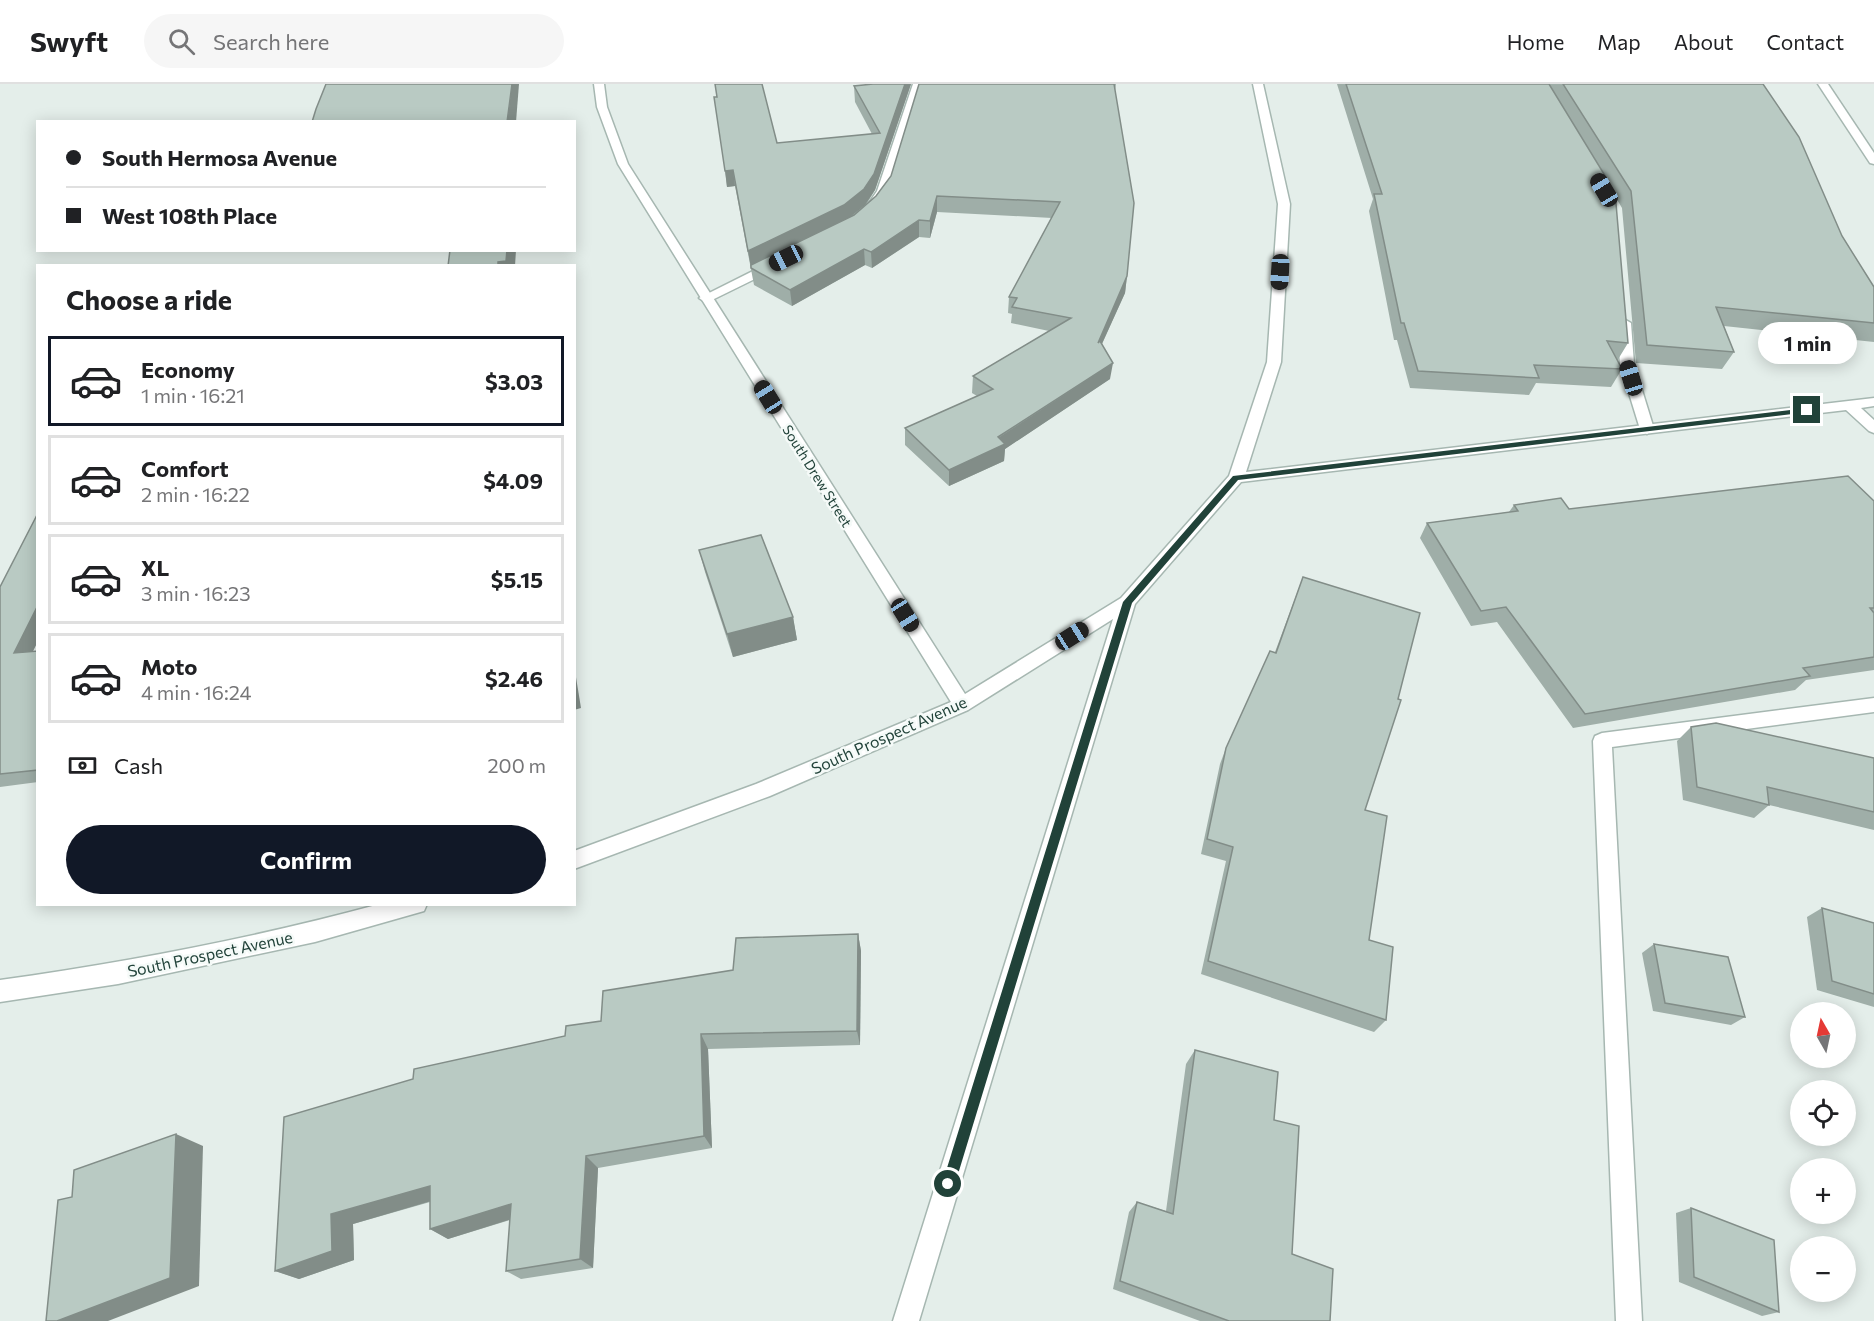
<!DOCTYPE html>
<html lang="en">
<head>
<meta charset="utf-8">
<style>
	:root { --surface:#fff; --page:#f6f6f6; --text:#202124; --muted:#757577; --line:#e0e0e0; --accent:#111827 }
	body { margin:0; font-family:Commissioner,sans-serif; background:var(--page); color:var(--text); height:100vh; display:flex; flex-direction:column; font-size:22px; white-space:nowrap }
	* { box-sizing:border-box; margin:0 }
	p { font-size:20px; color:var(--muted) }
	.icon { flex:none; width:33px; height:33px; fill:none; stroke:currentColor; stroke-width:2; stroke-linecap:round; stroke-linejoin:round }
	.map { position:relative; flex:1; overflow:hidden }
	.drawer { position:absolute; left:36px; top:180px; width:540px; height:642px; display:flex; flex-direction:column; background:var(--surface); border-radius:0px; box-shadow:0 3px 15px #0003 }
	.drawer>* { flex:none }
	.banner { position:absolute; left:36px; top:36px; width:540px; height:132px; border-radius:0px; box-shadow:0 3px 15px #0003; display:grid; align-content:center; height:132px; padding:0 30px; background:var(--surface) }
	.needle { width:39px; rotate:351deg }
	.tools { position:absolute; left:1790px; top:918px; display:grid; gap:12px }
	.tools a { display:grid; place-items:center; width:66px; height:66px; border-radius:50%; background:var(--surface); box-shadow:0 3px 15px #0003; font-size:30px }
	.end { position:absolute; width:27px; height:27px; margin:-14px; border:8px solid #214239; background:#fff; box-shadow:0 0 0 3px #fff }
	.from { border-radius:50% }
	.bubble { position:absolute; height:42px; border-radius:21px; background:var(--surface); box-shadow:0 3px 15px #0003; font-size:20px; font-weight:700; line-height:42px; text-align:center }
	.car { position:absolute; width:18px; height:36px; margin:-18px -9px; border-radius:8px; box-shadow:0 0 4px 2px #0007; background:linear-gradient(#222 24%,#8ab4d8 0 40%,#222 0 76%,#8ab4d8 0 86%,#222 0) }
	.banner b { display:flex; align-items:center; gap:21px; height:57px; font-size:22px }
	.banner b+b { border-top:2px solid var(--line) }
	.banner i { width:15px; height:15px; background:var(--text) }
	ul { padding:0; list-style:none }
	li { display:flex; align-items:center; gap:18px; height:90px; margin:0 12px 9px; padding:0 18px; border:3px solid var(--line); border-radius:0px }
	li div { flex:1 }
	li b { display:block; font-size:22px }
	li em { font-style:normal; font-weight:700 }
	li.on { border-color:var(--accent) }
	li>.icon { width:54px; height:54px; stroke-width:1.5 }
	h2 { padding:0 30px; font-size:27px; line-height:72px }
	.pay { display:flex; align-items:center; gap:15px; height:66px; padding:0 30px; font-size:22px }
	.pay p { margin-inline-start:auto }
	.action { display:flex; gap:12px; margin-top:auto; padding:12px 30px }
	.action a { flex:1; height:69px; border-radius:36px; background:var(--accent); color:#fff; font-size:24px; font-weight:700; line-height:69px; text-align:center }
	header { display:flex; align-items:center; gap:36px; box-sizing:border-box; height:84px; padding:0 30px; background:var(--surface); border-bottom:2px solid var(--line) }
	header strong { font-size:28px }
	nav { display:flex; gap:33px; margin-inline-start:auto; font-size:21px }
	.search { width:420px; height:54px; background:var(--page); display:flex; align-items:center; gap:15px; box-sizing:border-box; padding:0 21px; border-radius:33px; color:var(--muted); font-size:22px }
	.map>svg:first-child { display:block }
	.lines { fill:none; stroke-linecap:round; stroke-linejoin:round }
	.lane-casing { stroke:#a6b7b1; stroke-width:3 }
	.street-casing { stroke:#a6b7b1; stroke-width:3 }
	.lane { fill:#fff; fill-rule:evenodd }
	.street { fill:#fff; fill-rule:evenodd }
	.wall { fill:#9faea8 }
	.shaded-wall { fill:#828d88 }
	.building { fill:#b9cac3; stroke:#828d88; stroke-width:1.5 }
	.route { fill:#214239 }
	.labels { text-anchor:middle; stroke-width:5; stroke-linejoin:round; paint-order:stroke }
	.far-street-label { font-size:14px; fill:#214239; stroke:#f5faf8 }
	.street-label { font-size:16px; fill:#214239; stroke:#f5faf8 }
</style>
</head>
<body>
<header>
<strong>Swyft</strong>
<div class="search"><svg class="icon" aria-label="search" viewBox="0 0 24 24"><circle cx="10" cy="10" r="6"/><path d="M15 15l6 6"/></svg>Search here</div>
<nav><a>Home</a><a>Map</a><a>About</a><a>Contact</a></nav>
</header>
<div class="map">
<svg width="1874" height="1237" viewBox="0 0 1874 1237">
	<rect width="100%" height="100%" fill="#e4eeea"/>
	<g class="lines">
		<g class="lane-casing">
			<g id="lane">
				<path d="M913,0H923L889,107L879,121H871L869,119L877,107Z"/>
				<path d="M773,177L779,181L777,184L710,217L705,218L699,214Z"/>
				<path d="M1624,235L1631,239L1634,280L1654,345L1647,350L1640,345L1620,280L1617,239Z"/>
				<path d="M1874,614V628L1612,663L1642,1237H1616L1593,657L1595,652L1602,649Z"/>
			</g>
		</g>
		<g class="street-casing">
			<g id="street">
				<path d="M594,0H604L607,23L628,80L965,610L1121,514L1229,392L1267,278L1278,120L1253,0H1263L1290,120L1281,278L1246,388L1874,314V322L1861,324L1874,336V349L1869,347L1846,326L1241,398L1135,520L919,1237H893L1113,535L968,626L770,712L574,785V767L756,700L951,618L618,80L597,23Z"/>
				<path d="M1818,0H1828L1874,69V80L1870,79Z"/>
				<path d="M380,820H427L424,827L417,829L315,858L118,900L0,918V896C128,878 255,854 380,820Z"/>
			</g>
		</g>
		<use href="#lane" class="lane"/>
		<use href="#street" class="street"/>
	</g>
	<g class="wall">
		<path d="M715,0H762L777,59L872,50L855,18L854,2L873,0H911L875,106L866,121L876,112L891,92L919,0H1116L1115,7L1127,192L1125,209L1102,260L1110,295L1005,365L1004,377L949,402L905,361V344L977,312L972,309L973,292L1049,247L1011,239L1012,230L1008,229L1009,213L1052,134L937,128L930,154L919,153L872,184L865,181L792,222L754,201L735,102L727,103L717,13Z"/>
		<path d="M1337,0H1763L1842,152L1874,203V258L1724,242L1734,268L1722,285L1636,279L1622,124L1615,112L1628,259L1617,277L1622,285L1611,303L1536,299L1529,311L1410,304L1397,256H1394L1369,127L1373,115Z"/>
		<path d="M1874,417V586L1806,596L1795,606L1573,644L1497,538L1471,542L1420,454L1427,439L1509,428L1514,421L1569,425Z"/>
		<path d="M38,429V557L33,567H38V698L0,703V503Z"/>
		<path d="M699,466L793,533L797,556L733,573L705,488Z"/>
		<path d="M1303,493L1365,726L1369,856L1386,936L1374,948L1201,890L1226,777L1201,770L1220,680L1226,664L1275,568Z"/>
		<path d="M1691,643L1874,674V746L1769,721L1754,734L1683,716L1677,657Z"/>
		<path d="M1822,824L1874,839V923L1817,906L1807,833Z"/>
		<path d="M858,850L861,867L860,961L708,965L712,1064L598,1084L593,1184L521,1195L506,1187L510,1136L448,1155L430,1145V1118L353,1140L354,1176L299,1195L275,1187L565,952L733,886Z"/>
		<path d="M1654,860L1745,933L1731,941L1653,927L1642,869Z"/>
		<path d="M1195,966L1274,1036L1292,1170L1330,1237H1200L1113,1205L1129,1128L1137,1118L1166,1127L1186,980Z"/>
		<path d="M1691,1124L1779,1228L1762,1232L1679,1198L1676,1129Z"/>
	</g>
	<g class="shaded-wall">
		<path d="M512,0H519L516,38H507Z"/>
		<path d="M905,0H911L875,106L865,121L845,137L751,184L748,167L844,121Z"/>
		<path d="M733,86L735,102L727,103L725,87Z"/>
		<path d="M937,112V128L930,154V137Z"/>
		<path d="M919,136V153L872,184L871,168Z"/>
		<path d="M864,165L865,181L792,222L790,206Z"/>
		<path d="M507,166H516L515,182H498V178Z"/>
		<path d="M1127,192L1125,209L1095,275L1098,259Z"/>
		<path d="M1113,279L1110,295L1005,365L1004,377L949,402V386Z"/>
		<path d="M38,521V557L26,581L14,569Z"/>
		<path d="M793,533L797,556L733,573L727,550Z"/>
		<path d="M574,581L581,624L574,626Z"/>
		<path d="M858,850L861,867L860,961L857,947Z"/>
		<path d="M701,950L708,965L712,1064L704,1052Z"/>
		<path d="M176,1050L203,1062L199,1202L108,1237H57Z"/>
		<path d="M586,1072L598,1084L593,1184L580,1175Z"/>
		<path d="M430,1102L448,1112L353,1140L354,1176L299,1195L275,1187L331,1130Z"/>
		<path d="M511,1120L527,1130L448,1155L430,1145Z"/>
	</g>
	<g class="building">
		<path d="M326,0H512L507,38H312L316,25Z"/>
		<path d="M715,0H762L777,59L880,49L854,2L873,0H905L874,90L864,105L844,121L748,167L733,86L725,87L714,13H717Z"/>
		<path d="M919,0H1114L1134,119L1127,192L1098,259L1100,257L1113,279L998,353L1005,360L949,386L905,344L993,305L973,292L1071,234L1012,223L1017,214L1009,213L1060,118L937,112L930,137L919,136L871,168L864,165L790,206L751,184V181L854,131L876,112L891,92Z"/>
		<path d="M1346,0H1549L1615,108L1628,259L1607,257L1622,285L1534,281L1539,294L1418,287L1404,239H1401L1374,110H1382Z"/>
		<path d="M1563,0H1763L1799,53L1842,152L1874,203V239L1716,223L1734,268L1647,261L1631,107Z"/>
		<path d="M450,166H507L506,177L498,178V182H448Z"/>
		<path d="M1848,392L1874,417V524H1870L1874,529V573L1803,584L1810,592L1585,630L1506,523L1481,527L1427,439L1518,427L1514,421L1561,414L1569,425Z"/>
		<path d="M38,429V521L14,569L38,567V686L0,690V503Z"/>
		<path d="M761,451L793,533L727,550L699,466Z"/>
		<path d="M1303,493L1420,529L1398,615L1401,616L1365,726L1387,732L1369,856L1393,863L1386,936L1208,877L1233,763L1207,755L1226,664L1270,567L1276,569Z"/>
		<path d="M1716,639L1874,674V728L1767,703L1769,721L1697,703L1691,643Z"/>
		<path d="M1822,824L1874,839V910L1832,897Z"/>
		<path d="M858,850L857,947L701,950L704,1052L586,1072L580,1175L506,1187L511,1120L430,1145V1102L331,1130L332,1167L275,1187L284,1033L413,995L414,985L565,952L566,942L601,937L603,907L733,886L736,854Z"/>
		<path d="M1654,860L1728,873L1745,933L1665,919Z"/>
		<path d="M1195,966L1278,988L1274,1036L1299,1042L1292,1170L1333,1185L1330,1237H1229L1120,1197L1137,1118L1173,1130Z"/>
		<path d="M176,1050L170,1194L57,1237H46L58,1116L72,1113L74,1086Z"/>
		<path d="M1691,1124L1774,1156L1779,1228L1694,1193Z"/>
	</g>
	<path class="route" d="M1807,324H1809V328L1238,396L1132,519L955,1100L953,1104L948,1106L944,1104L942,1100L1123,518L1233,392Z"/>
	<g class="labels">
		<g class="far-street-label">
			<text transform="translate(817 392) rotate(58)" y="5">South Drew Street</text>
		</g>
		<g class="street-label">
			<text transform="translate(889 651) rotate(-24)" y="6">South Prospect Avenue</text>
			<text transform="translate(210 870) rotate(-12)" y="6">South Prospect Avenue</text>
		</g>
	</g>
</svg>
<div class="tools">
<a><svg class="needle" viewBox="-14 -14 28 28"><path d="M0-13l5 13h-10z" fill="#e53935"/><path d="M0 13l5-13h-10z" fill="#757577"/></svg></a>
<a><svg class="icon" aria-label="locate" viewBox="0 0 24 24"><circle cx="12" cy="12" r="6"/><path d="M12 2v4M12 18v4M2 12h4M18 12h4"/></svg></a>
<a>+</a>
<a>−</a>
</div>
<i class="end from" style="left:948px;top:1100px"></i>
<i class="end" style="left:1807px;top:326px"></i>
<div class="bubble" style="left:1758px;top:238px;width:99px">1 min</div>
<i class="car" style="left:1604px;top:106px;rotate:329deg"></i>
<i class="car" style="left:786px;top:174px;rotate:244deg"></i>
<i class="car" style="left:1280px;top:188px;rotate:183deg"></i>
<i class="car" style="left:1631px;top:294px;rotate:343deg"></i>
<i class="car" style="left:768px;top:313px;rotate:328deg"></i>
<i class="car" style="left:905px;top:531px;rotate:148deg"></i>
<i class="car" style="left:1072px;top:552px;rotate:58deg"></i>
<div class="banner">
<b><i class="from"></i>South Hermosa Avenue</b>
<b><i></i>West 108th Place</b>
</div>
<section class="drawer">
<h2>Choose a ride</h2>
<ul>
<li class="on"><svg class="icon" aria-label="car" viewBox="0 0 24 24"><path d="M5 17H2v-5l4-1 3-4h7l3 4 3 1v5h-3M9 17h6M6 11h13"/><circle cx="7" cy="17" r="2"/><circle cx="17" cy="17" r="2"/></svg><div><b>Economy</b><p>1 min · 16:21</p></div><em>$3.03</em></li>
<li><svg class="icon" aria-label="car" viewBox="0 0 24 24"><path d="M5 17H2v-5l4-1 3-4h7l3 4 3 1v5h-3M9 17h6M6 11h13"/><circle cx="7" cy="17" r="2"/><circle cx="17" cy="17" r="2"/></svg><div><b>Comfort</b><p>2 min · 16:22</p></div><em>$4.09</em></li>
<li><svg class="icon" aria-label="car" viewBox="0 0 24 24"><path d="M5 17H2v-5l4-1 3-4h7l3 4 3 1v5h-3M9 17h6M6 11h13"/><circle cx="7" cy="17" r="2"/><circle cx="17" cy="17" r="2"/></svg><div><b>XL</b><p>3 min · 16:23</p></div><em>$5.15</em></li>
<li><svg class="icon" aria-label="car" viewBox="0 0 24 24"><path d="M5 17H2v-5l4-1 3-4h7l3 4 3 1v5h-3M9 17h6M6 11h13"/><circle cx="7" cy="17" r="2"/><circle cx="17" cy="17" r="2"/></svg><div><b>Moto</b><p>4 min · 16:24</p></div><em>$2.46</em></li>
</ul>
<div class="pay"><svg class="icon" aria-label="cash" viewBox="0 0 24 24"><path d="M3 7h18v10H3z"/><circle cx="12" cy="12" r="2"/></svg>Cash<p>200 m</p></div>
<div class="action"><a>Confirm</a></div>
</section>
</div>
</body>
</html>
